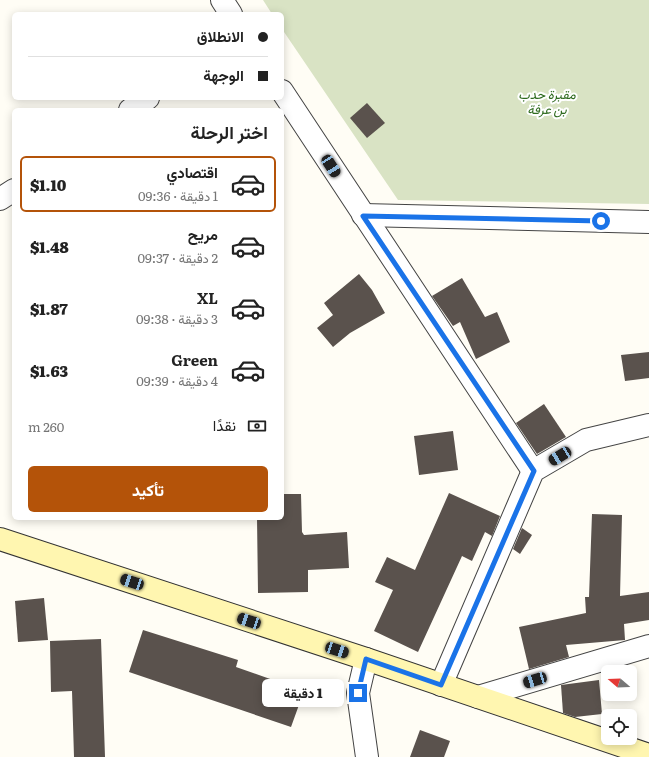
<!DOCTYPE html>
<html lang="ar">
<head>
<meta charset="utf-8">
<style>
	:root { --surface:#fff; --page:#f6f6f6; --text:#222; --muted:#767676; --line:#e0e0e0; --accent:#b45309 }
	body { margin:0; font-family:Literata,Vazirmatn,serif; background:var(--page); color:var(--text); direction:rtl; height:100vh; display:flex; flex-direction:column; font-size:15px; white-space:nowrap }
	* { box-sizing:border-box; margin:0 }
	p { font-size:13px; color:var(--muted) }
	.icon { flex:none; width:22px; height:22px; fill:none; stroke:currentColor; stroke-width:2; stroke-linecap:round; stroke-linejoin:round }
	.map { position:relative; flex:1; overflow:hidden; direction:ltr }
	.side { position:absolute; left:12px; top:108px; width:272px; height:412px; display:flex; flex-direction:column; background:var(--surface); border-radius:6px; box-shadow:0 2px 10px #0003; direction:rtl }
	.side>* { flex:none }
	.banner { position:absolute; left:12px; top:12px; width:272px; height:88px; border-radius:6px; box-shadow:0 2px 10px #0003; direction:rtl; display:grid; align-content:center; height:88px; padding:0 16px; background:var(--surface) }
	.needle { width:26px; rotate:289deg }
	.buttons { position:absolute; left:601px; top:665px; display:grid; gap:8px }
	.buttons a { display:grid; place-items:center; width:36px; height:36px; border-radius:6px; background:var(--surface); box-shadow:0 2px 10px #0003; font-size:20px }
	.end { position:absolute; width:18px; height:18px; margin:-9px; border:5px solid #1a73e8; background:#fff; box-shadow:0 0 0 2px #fff }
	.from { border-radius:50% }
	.bubble { position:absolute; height:28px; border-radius:6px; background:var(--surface); box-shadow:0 2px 10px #0003; font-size:13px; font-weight:800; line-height:28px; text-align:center; direction:rtl }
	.car { position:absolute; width:12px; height:24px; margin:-12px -6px; border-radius:5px; box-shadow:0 0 3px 1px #0007; background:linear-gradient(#222 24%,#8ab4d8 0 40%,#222 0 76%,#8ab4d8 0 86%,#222 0) }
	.banner b { display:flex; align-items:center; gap:14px; height:38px; font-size:15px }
	.banner b+b { border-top:1px solid var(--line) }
	.banner i { width:10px; height:10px; background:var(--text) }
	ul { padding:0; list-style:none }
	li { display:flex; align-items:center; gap:12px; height:56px; margin:0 8px 6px; padding:0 8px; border:2px solid transparent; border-radius:6px }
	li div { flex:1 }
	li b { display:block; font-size:15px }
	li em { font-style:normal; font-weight:800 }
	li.selected { border-color:var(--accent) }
	li>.icon { width:36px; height:36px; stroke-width:1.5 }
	h2 { padding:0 16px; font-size:18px; line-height:48px }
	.pay { display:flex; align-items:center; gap:10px; height:44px; padding:0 16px; font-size:15px }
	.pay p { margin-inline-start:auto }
	.button { display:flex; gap:8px; margin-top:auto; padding:8px 16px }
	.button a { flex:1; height:46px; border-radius:6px; background:var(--accent); color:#fff; font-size:16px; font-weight:800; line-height:46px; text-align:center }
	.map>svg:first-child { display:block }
	.cemetery { fill:#d9e3c4 }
	.building { fill:#5a524d }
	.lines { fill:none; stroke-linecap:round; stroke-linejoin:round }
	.street-casing { stroke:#444; stroke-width:24 }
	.secondary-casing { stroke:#333; stroke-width:24 }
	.street { stroke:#fff; stroke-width:22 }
	.secondary { stroke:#fff6b0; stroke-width:22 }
	.route { stroke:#1a73e8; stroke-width:5 }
	.labels { text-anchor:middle; stroke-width:4; stroke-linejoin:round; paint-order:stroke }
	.park-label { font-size:13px; font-style:italic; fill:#2f6b1f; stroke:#fff }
</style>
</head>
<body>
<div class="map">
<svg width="649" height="757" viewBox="0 0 649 757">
	<rect width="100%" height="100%" fill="#fffdf5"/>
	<path class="cemetery" d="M263,0H649V204L398,200L282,29V14H272Z"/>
	<g class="building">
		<path d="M367,103L385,123L367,138L350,118Z"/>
		<path d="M359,274L372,290L385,313L350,333L333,347L317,328L333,315L324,303Z"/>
		<path d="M462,278L485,317L497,312L510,342L476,359L460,322L453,326L432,296Z"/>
		<path d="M649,352V378L625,381L621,355Z"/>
		<path d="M544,404L566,437L537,454L516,423Z"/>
		<path d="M453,431L458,470L419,475L414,436Z"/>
		<path d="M449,493L500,516L492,536L485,532L472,561L462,556L418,652L374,631L393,590L375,582L387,557L415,570Z"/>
		<path d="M282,494H301L302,532L304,535L347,532L349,568L308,570V592L258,593L257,518H282Z"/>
		<path d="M592,514L622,515L620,596L649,592V620L624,624L625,640L566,645L569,657L529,669L519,627L586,613L585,597H589Z"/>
		<path d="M522,528L532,535L520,554L513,549Z"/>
		<path d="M44,598L48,640L18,642L15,601Z"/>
		<path d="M143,630L238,660L236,667L304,691L291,727L129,672Z"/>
		<path d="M101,639L105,757H74L72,691L51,692L50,641Z"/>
		<path d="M599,680L602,714L575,717L563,713L561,685Z"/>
		<path d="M420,730L450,741L444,757H410Z"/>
	</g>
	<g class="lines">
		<g class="street-casing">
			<g id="street">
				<path d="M222,0L231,14"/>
				<path d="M282,91L533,471"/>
				<path d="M130,110L148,98"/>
				<path d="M0,199L14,190"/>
				<path d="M363,215L649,222"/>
				<path d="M366,659L358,693L367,757"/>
				<path d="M441,685L533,471L586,440L649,425"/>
				<path d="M478,697L649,646"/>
			</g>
		</g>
		<g class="secondary-casing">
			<path id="secondary" d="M0,539L366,659L649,755"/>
		</g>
		<use href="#street" class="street"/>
		<use href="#secondary" class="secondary"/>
	</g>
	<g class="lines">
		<path class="route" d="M358,693L366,659L441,685L534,471L363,216L601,221"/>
	</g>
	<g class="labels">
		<g class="park-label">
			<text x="547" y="99">مقبرة حدب<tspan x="547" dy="15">بن عرفة</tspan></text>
		</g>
	</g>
</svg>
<div class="buttons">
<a><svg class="needle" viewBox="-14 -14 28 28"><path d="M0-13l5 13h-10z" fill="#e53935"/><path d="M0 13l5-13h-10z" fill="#767676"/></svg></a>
<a><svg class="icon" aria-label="locate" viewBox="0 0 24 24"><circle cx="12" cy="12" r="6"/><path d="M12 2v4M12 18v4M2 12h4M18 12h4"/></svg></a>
</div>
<i class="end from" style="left:601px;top:221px"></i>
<i class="end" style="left:358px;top:693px"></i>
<div class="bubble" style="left:262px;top:679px;width:82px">1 دقيقة</div>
<i class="car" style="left:331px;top:166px;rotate:147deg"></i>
<i class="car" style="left:560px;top:456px;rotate:239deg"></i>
<i class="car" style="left:132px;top:582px;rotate:288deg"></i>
<i class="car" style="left:249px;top:621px;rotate:288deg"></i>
<i class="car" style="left:337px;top:650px;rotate:108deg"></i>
<i class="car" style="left:535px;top:680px;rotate:253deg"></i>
<div class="banner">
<b><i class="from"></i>الانطلاق</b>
<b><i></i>الوجهة</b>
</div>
<section class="side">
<h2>اختر الرحلة</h2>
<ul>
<li class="selected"><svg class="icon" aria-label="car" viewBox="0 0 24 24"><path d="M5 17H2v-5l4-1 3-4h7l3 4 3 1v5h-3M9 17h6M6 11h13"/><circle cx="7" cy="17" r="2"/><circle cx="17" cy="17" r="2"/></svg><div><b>اقتصادي</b><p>1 دقيقة · 09:36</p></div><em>$1.10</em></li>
<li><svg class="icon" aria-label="car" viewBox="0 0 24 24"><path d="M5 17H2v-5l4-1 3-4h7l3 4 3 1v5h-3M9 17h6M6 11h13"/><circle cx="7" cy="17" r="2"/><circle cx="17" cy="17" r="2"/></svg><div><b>مريح</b><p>2 دقيقة · 09:37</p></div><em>$1.48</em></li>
<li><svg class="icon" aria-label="car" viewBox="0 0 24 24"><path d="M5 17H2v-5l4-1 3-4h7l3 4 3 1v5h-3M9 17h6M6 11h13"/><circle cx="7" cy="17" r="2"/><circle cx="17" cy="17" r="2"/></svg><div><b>XL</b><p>3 دقيقة · 09:38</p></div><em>$1.87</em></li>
<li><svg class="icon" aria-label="car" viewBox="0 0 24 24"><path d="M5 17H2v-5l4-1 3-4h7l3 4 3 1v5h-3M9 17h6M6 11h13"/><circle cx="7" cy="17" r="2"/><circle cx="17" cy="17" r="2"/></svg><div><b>Green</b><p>4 دقيقة · 09:39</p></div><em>$1.63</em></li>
</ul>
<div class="pay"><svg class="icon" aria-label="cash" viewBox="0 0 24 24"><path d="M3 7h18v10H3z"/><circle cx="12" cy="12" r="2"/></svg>نقدًا<p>260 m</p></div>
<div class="button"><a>تأكيد</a></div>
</section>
</div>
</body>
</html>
